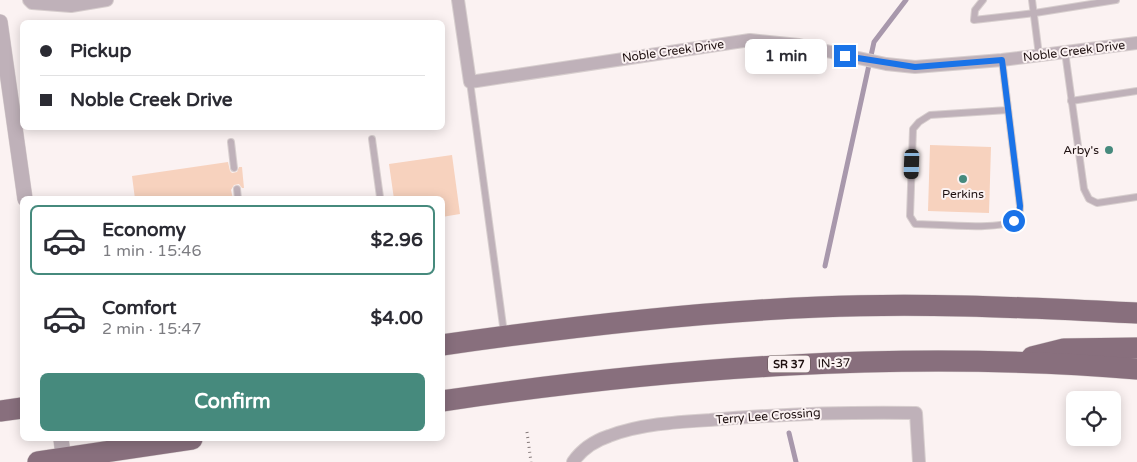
<!DOCTYPE html>
<html lang="en">
<head>
<meta charset="utf-8">
<style>
	:root { --surface:#fff; --page:#f2f2f3; --text:#2b2b33; --muted:#7c7c81; --line:#e1e1e2; --accent:#468a7d }
	body { margin:0; font-family:"Varela Round",sans-serif; background:var(--page); color:var(--text); height:100vh; display:flex; flex-direction:column; font-size:19px; white-space:nowrap }
	* { box-sizing:border-box; margin:0 }
	p { font-size:16px; color:var(--muted) }
	.icon { flex:none; width:28px; height:28px; fill:none; stroke:currentColor; stroke-width:2; stroke-linecap:round; stroke-linejoin:round }
	.map { position:relative; flex:1; overflow:hidden }
	.drawer { position:absolute; left:20px; top:196px; width:425px; height:245px; display:flex; flex-direction:column; background:var(--surface); border-radius:8px; box-shadow:0 2px 12px #0003 }
	.drawer>* { flex:none }
	.top-card { position:absolute; left:20px; top:20px; width:425px; height:110px; border-radius:8px; box-shadow:0 2px 12px #0003; display:grid; align-content:center; height:110px; padding:0 20px; background:var(--surface) }
	.controls { position:absolute; left:1066px; top:391px; display:grid; gap:10px }
	.controls a { display:grid; place-items:center; width:55px; height:55px; border-radius:8px; background:var(--surface); box-shadow:0 2px 12px #0003; font-size:25px }
	.end { position:absolute; width:22px; height:22px; margin:-11px; border:6px solid #1a73e8; background:#fff; box-shadow:0 0 0 2px #fff }
	.from { border-radius:50% }
	.bubble { position:absolute; height:35px; border-radius:8px; background:var(--surface); box-shadow:0 2px 12px #0003; font-size:16px; font-weight:700; line-height:35px; text-align:center }
	.car { position:absolute; width:15px; height:30px; margin:-15px -8px; border-radius:6px; box-shadow:0 0 4px 1px #0007; background:linear-gradient(#222 24%,#8ab4d8 0 40%,#222 0 76%,#8ab4d8 0 86%,#222 0) }
	.top-card b { display:flex; align-items:center; gap:18px; height:48px; font-size:19px }
	.top-card b+b { border-top:1px solid var(--line) }
	.top-card i { width:12px; height:12px; background:var(--text) }
	ul { padding:9px 0 0; list-style:none }
	li { display:flex; align-items:center; gap:15px; height:70px; margin:0 10px 8px; padding:0 10px; border:2px solid transparent; border-radius:8px }
	li div { flex:1 }
	li b { display:block; font-size:19px }
	li em { font-style:normal; font-weight:700 }
	li.active { border-color:var(--accent) }
	li>.icon { width:45px; height:45px; stroke-width:1.5 }
	.action { display:flex; gap:10px; margin-top:auto; padding:10px 20px }
	.action a { flex:1; height:58px; border-radius:8px; background:var(--accent); color:#fff; font-size:20px; font-weight:700; line-height:58px; text-align:center }
	.map>svg:first-child { display:block }
	.lines { fill:none; stroke-linecap:round; stroke-linejoin:round }
	.stream { stroke:#a898ac; stroke-width:5 }
	.building { fill:#f7d2be }
	.service-casing { stroke:#d7cece; stroke-width:8 }
	.minor-casing { stroke:#d7cece; stroke-width:14 }
	.tertiary-casing { stroke:#d7cece; stroke-width:16 }
	.trunk-casing { stroke:#d7cece; stroke-width:22 }
	.path { stroke:#837878; stroke-width:3; stroke-dasharray:1 4; stroke-linecap:butt }
	.service { stroke:#bfb1b9; stroke-width:6 }
	.minor { stroke:#bfb1b9; stroke-width:12 }
	.tertiary { stroke:#bfb1b9; stroke-width:15 }
	.trunk { stroke:#886f7d; stroke-width:21 }
	.route { stroke:#1a73e8; stroke-width:6 }
	.poi-dot { fill:#468a7d; stroke:#fbf2f2; stroke-width:2 }
	.labels { text-anchor:middle; stroke-width:4; stroke-linejoin:round; paint-order:stroke }
	.shield { fill:#fbf2f2; stroke:#605353; stroke-width:1 }
	.shield-label { font-size:11px; font-weight:bold; fill:#1d0f0f }
	.street-label { font-size:12px; fill:#1d0f0f; stroke:#fbf2f2 }
	.poi-label { font-size:12px; fill:#1d0f0f; stroke:#fbf2f2; text-anchor:end }
</style>
</head>
<body>
<div class="map">
<svg width="1137" height="462" viewBox="0 0 1137 462">
	<rect width="100%" height="100%" fill="#fbf2f2"/>
	<g class="lines">
		<g class="stream">
			<path d="M825,266L874,42L906,0"/>
			<path d="M789,433L796,462"/>
		</g>
	</g>
	<g class="building">
		<path d="M930,145L991,147L989,213L928,211Z"/>
		<path d="M452,155L460,214L442,217V199H394L389,164Z"/>
		<path d="M228,162L230,171L232,173L237,172L239,167H242L243,178L244,188H242L239,184L234,185L231,190L233,199H135L132,176Z"/>
	</g>
	<g class="lines">
		<g class="service-casing">
			<g id="service">
				<path d="M983,0L975,10L974,20L1035,13L1116,0"/>
				<path d="M1032,0L1039,55"/>
				<path d="M1065,52L1084,189L1089,199L1097,203L1137,197"/>
				<path d="M1002,60L1020,206C1020,212 1020,216 1015,220C1001,231 935,224 915,224L910,216L913,129L919,122L930,115L1008,110"/>
				<path d="M470,82L504,333"/>
				<path d="M1071,101L1137,91"/>
				<path d="M372,139L380,197"/>
				<path d="M231,142L234,168"/>
				<path d="M237,189L238,199"/>
			</g>
		</g>
		<g class="minor-casing">
			<g id="minor">
				<path d="M29,0L32,3L71,6L107,0"/>
				<path d="M458,0L470,82L750,40L799,45L886,64L915,67L1002,60L1137,43"/>
				<path d="M573,462C582,449 594,441 609,436C640,424 677,422 710,420C779,414 847,412 916,413L919,462"/>
			</g>
		</g>
		<g class="tertiary-casing">
			<g id="tertiary">
				<path d="M0,22L25,199"/>
				<path d="M61,439L64,462"/>
			</g>
		</g>
		<g class="trunk-casing">
			<g id="trunk">
				<path d="M442,345C568,327 693,312 819,307C925,302 1031,308 1137,313"/>
				<path d="M1032,357L1064,349L1137,348"/>
				<path d="M442,401C673,367 905,350 1137,369"/>
				<path d="M0,411L22,408"/>
				<path d="M38,462L192,439"/>
			</g>
		</g>
		<path class="path" d="M527,432L531,462"/>
		<use href="#service" class="service"/>
		<use href="#minor" class="minor"/>
		<use href="#tertiary" class="tertiary"/>
		<use href="#trunk" class="trunk"/>
	</g>
	<g class="lines">
		<path class="route" d="M845,56L915,67L1002,60L1020,206L1019,215L1014,221"/>
	</g>
	<g class="poi-dot">
		<circle cx="1109" cy="150" r="5"/>
		<circle cx="963" cy="179" r="5"/>
	</g>
	<g class="labels">
		<rect class="shield" x="768" y="355.5" width="42" height="17" rx="4"/>
		<g class="shield-label">
			<text x="789" y="368">SR 37</text>
		</g>
		<g class="street-label">
			<text transform="translate(673 51) rotate(-8)" y="4">Noble Creek Drive</text>
			<text transform="translate(1074 51) rotate(-7)" y="4">Noble Creek Drive</text>
			<text transform="translate(834 363) rotate(-2)" y="4">IN-37</text>
			<text transform="translate(768 416) rotate(-4)" y="4">Terry Lee Crossing</text>
		</g>
		<g class="poi-label">
			<text x="1099" y="154">Arby's</text>
			<text x="963" y="198" text-anchor="middle">Perkins</text>
		</g>
	</g>
</svg>
<div class="controls">
<a><svg class="icon" aria-label="locate" viewBox="0 0 24 24"><circle cx="12" cy="12" r="6"/><path d="M12 2v4M12 18v4M2 12h4M18 12h4"/></svg></a>
</div>
<i class="end from" style="left:1014px;top:221px"></i>
<i class="end" style="left:845px;top:56px"></i>
<div class="bubble" style="left:745px;top:39px;width:82px">1 min</div>
<i class="car" style="left:912px;top:164px;rotate:182deg"></i>
<div class="top-card">
<b><i class="from"></i>Pickup</b>
<b><i></i>Noble Creek Drive</b>
</div>
<section class="drawer">
<ul>
<li class="active"><svg class="icon" aria-label="car" viewBox="0 0 24 24"><path d="M5 17H2v-5l4-1 3-4h7l3 4 3 1v5h-3M9 17h6M6 11h13"/><circle cx="7" cy="17" r="2"/><circle cx="17" cy="17" r="2"/></svg><div><b>Economy</b><p>1 min · 15:46</p></div><em>$2.96</em></li>
<li><svg class="icon" aria-label="car" viewBox="0 0 24 24"><path d="M5 17H2v-5l4-1 3-4h7l3 4 3 1v5h-3M9 17h6M6 11h13"/><circle cx="7" cy="17" r="2"/><circle cx="17" cy="17" r="2"/></svg><div><b>Comfort</b><p>2 min · 15:47</p></div><em>$4.00</em></li>
</ul>
<div class="action"><a>Confirm</a></div>
</section>
</div>
</body>
</html>
